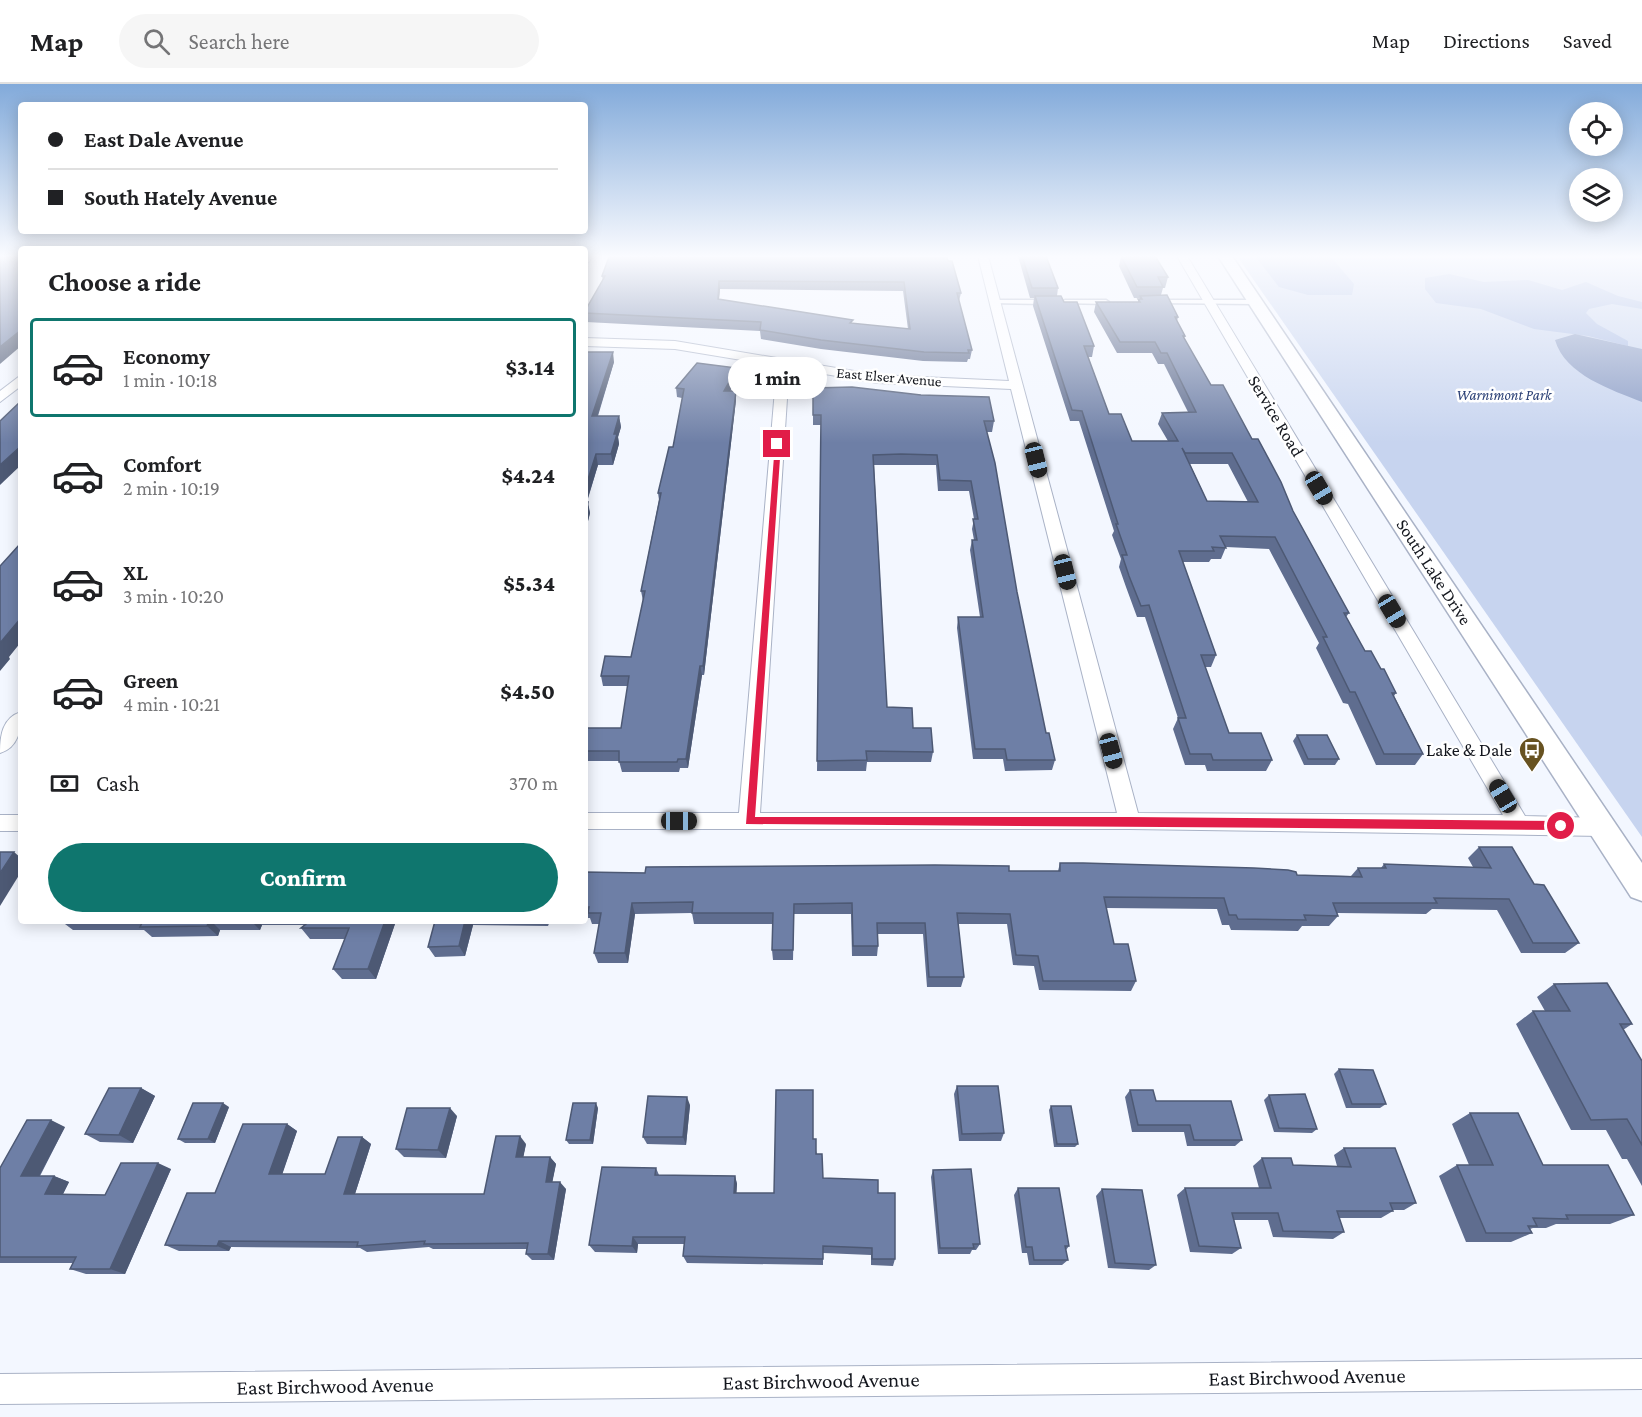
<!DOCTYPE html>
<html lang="en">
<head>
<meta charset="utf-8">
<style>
	:root { --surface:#fff; --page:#f6f6f6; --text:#202124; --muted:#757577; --line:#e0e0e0; --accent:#0f766e }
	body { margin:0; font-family:"Crimson Pro",serif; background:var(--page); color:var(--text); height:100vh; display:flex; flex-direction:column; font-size:22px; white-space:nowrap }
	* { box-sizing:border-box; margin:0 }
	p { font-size:20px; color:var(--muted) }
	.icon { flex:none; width:33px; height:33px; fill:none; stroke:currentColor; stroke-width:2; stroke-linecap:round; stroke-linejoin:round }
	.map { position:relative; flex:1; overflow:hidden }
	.details { position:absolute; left:18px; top:162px; width:570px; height:678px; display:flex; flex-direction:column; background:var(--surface); border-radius:6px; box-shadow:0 3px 15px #0003 }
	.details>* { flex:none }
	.top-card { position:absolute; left:18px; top:18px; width:570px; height:132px; border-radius:6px; box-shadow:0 3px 15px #0003; display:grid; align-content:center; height:132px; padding:0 30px; background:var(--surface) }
	.tools { position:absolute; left:1569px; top:18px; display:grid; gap:12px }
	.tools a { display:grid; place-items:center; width:54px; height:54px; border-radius:50%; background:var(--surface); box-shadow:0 3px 15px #0003; font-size:30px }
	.end { position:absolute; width:27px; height:27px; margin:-14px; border:8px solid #e11d48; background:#fff; box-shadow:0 0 0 3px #fff }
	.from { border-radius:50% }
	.bubble { position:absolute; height:42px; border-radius:21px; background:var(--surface); box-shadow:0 3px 15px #0003; font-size:20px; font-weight:800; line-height:42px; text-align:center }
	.car { position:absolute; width:18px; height:36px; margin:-18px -9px; border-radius:8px; box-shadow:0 0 4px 2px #0007; background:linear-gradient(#222 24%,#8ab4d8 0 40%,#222 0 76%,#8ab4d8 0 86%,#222 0) }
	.top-card b { display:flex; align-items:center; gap:21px; height:57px; font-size:22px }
	.top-card b+b { border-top:2px solid var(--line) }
	.top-card i { width:15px; height:15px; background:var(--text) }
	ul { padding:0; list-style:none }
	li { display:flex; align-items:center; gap:18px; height:99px; margin:0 12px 9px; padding:0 18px; border:3px solid transparent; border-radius:6px }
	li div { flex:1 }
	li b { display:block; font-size:22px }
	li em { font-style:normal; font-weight:800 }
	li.on { border-color:var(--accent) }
	li>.icon { width:54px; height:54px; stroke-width:1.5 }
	h2 { padding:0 30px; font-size:27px; line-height:72px }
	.pay { display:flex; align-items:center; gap:15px; height:66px; padding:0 30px; font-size:22px }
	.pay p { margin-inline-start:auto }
	.button { display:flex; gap:12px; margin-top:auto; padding:12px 30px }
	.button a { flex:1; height:69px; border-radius:36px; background:var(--accent); color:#fff; font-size:24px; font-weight:800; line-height:69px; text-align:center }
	header { display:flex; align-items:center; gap:36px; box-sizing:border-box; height:84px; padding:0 30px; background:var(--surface); border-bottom:2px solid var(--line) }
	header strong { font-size:28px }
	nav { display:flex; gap:33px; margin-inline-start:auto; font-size:21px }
	.search { width:420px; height:54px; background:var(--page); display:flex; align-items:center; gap:15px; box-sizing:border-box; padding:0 21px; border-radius:33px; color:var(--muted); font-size:22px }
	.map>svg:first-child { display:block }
	.green { fill:#c7d4ef }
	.forest { fill:#a6b9e3 }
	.water { fill:#8a9cc5 }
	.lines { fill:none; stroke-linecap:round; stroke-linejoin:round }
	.lane-casing { stroke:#a9b2c6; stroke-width:3 }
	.street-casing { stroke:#a9b2c6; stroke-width:2 }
	.secondary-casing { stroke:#a9b2c6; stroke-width:3 }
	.lane { fill:#fff; fill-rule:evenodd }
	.street { fill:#fff; fill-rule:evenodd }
	.secondary { fill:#fff; fill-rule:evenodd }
	.wall { fill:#5f6d8f; fill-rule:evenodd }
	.shaded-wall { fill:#4d5974 }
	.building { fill:#6e7fa6; stroke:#4d5974; stroke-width:1.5; fill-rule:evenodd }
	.route { fill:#e11d48 }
	.labels { text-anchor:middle; stroke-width:5; stroke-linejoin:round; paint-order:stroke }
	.far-street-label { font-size:15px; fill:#13161d; stroke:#fff }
	.far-park-label { font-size:15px; font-style:italic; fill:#2c4176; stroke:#fff }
	.street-label { font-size:18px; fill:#13161d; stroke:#fff }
	.poi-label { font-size:18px; fill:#13161d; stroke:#fff; text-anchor:end }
	.near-street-label { font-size:21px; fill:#13161d; stroke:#fff }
</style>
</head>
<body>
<header>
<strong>Map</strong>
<div class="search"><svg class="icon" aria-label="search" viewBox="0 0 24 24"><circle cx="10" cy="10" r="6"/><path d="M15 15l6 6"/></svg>Search here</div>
<nav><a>Map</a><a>Directions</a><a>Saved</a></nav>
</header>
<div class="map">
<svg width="1642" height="1333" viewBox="0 0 1642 1333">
	<rect width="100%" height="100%" fill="#f3f7ff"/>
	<path class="green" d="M1237,172H1642V753Z"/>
	<g class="forest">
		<path d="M1255,172H1330L1354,200L1352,211H1308L1279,203Z"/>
		<path d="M1449,190L1484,198L1528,196L1562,206L1586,198L1618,212L1642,218V225L1612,220L1589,225L1586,229L1597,240L1628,257V262L1588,252L1534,245L1481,225L1436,219L1425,205V194Z"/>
	</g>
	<path class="water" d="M1575,250L1642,265V318C1612,306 1565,291 1555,256Z"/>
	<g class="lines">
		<g class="lane-casing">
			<g id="lane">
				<path d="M994,216H1046L1049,218L1046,220L992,219V217Z"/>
				<path d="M1065,216H1106L1109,218L1106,220L1063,219V217Z"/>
				<path d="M1158,216H1255L1258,218L1255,220L1156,219V217Z"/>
			</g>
		</g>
		<g class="street-casing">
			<g id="street">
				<path d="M585,172H592L589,178L585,179Z"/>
				<path d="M978,172H988L1138,729L1503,731L1177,172H1187L1525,732L1602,734L1609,737L1612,743L1609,749L1602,752L1130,745H585V729H739L777,282L675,265L585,262V254L675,257L878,291L1009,297ZM789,284L878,299L1011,305L1117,729H760Z"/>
				<path d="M21,291V302L0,318V307Z"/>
				<path d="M21,628C21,645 19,663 0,669C0,652 2,634 21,628Z"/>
				<rect x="0" y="731" width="21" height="16"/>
				<path d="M1642,1275V1305L0,1320V1290Z"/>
			</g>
		</g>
		<g class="secondary-casing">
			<path id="secondary" d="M1218,172H1232L1642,779V817L1631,813Z"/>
		</g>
		<use href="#lane" class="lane"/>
		<use href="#street" class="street"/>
		<use href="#secondary" class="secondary"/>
	</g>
	<g class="wall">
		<path d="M1018,172H1046L1058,204L1057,212L1064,218L1094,262L1092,273H1088L1109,330L1132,357H1168L1158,340L1162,329L1188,328L1164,280H1158L1152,269H1117L1094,228L1096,218H1138V215H1139L1140,214H1134L1119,182L1121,172L1168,193L1165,204H1163L1161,211L1178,233L1177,237L1185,252L1184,254L1211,301L1293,427L1349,529L1346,533L1365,567L1381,585L1396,609L1394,612L1423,670L1415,681H1376L1348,620L1343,619L1316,564L1319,559L1269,465L1226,463L1221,475H1211L1209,478H1183L1216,571L1211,583H1205L1229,649L1272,676L1266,687H1207L1205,681H1185L1173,645L1178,634L1145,533H1137L1126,503L1119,483L1121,475L1112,451L1114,447L1079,337H1070L1033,222L1034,214H1030ZM1190,380H1228L1248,418L1207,417Z"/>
		<path d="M948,177L961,209L959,217L972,266L970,275H968L967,278L923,277L821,265L761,255L760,247L586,238L585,235V227L603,197L602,192ZM720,205L903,207L908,245L852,240L719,215Z"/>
		<path d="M585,268L614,278L598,332H619L621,343L618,353L619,360L613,381H598L587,418L590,429L585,449Z"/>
		<path d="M737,284L738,294L730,307H736V316L704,591H702L688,684H680L679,688H622L619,677H585V644H621L628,602H603L601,592L631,573L643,517L641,507L659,416L658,409L673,363L682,314L677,313L676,304Z"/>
		<path d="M813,304L994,337L992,348H986L1017,508L1046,649L1055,676L1052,686L1005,687L1003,675H973L957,544L958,533H980L970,466L972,456H974L972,445L974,435L969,407H938L936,381H874L887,623L913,644L933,668L931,678H867L866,687H817L821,341H813Z"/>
		<path d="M1297,651L1339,675L1335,681H1304L1293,657Z"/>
		<path d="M1479,763L1534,800L1579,859L1565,869H1521L1497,826L1432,825L1426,830L1337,829L1338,832L1329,842H1302L1298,847L1231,846L1229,841H1222L1217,825L1106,824L1114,860L1136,897L1131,907L1039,906L1034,882L1013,881L1007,840H958L964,893L961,903H927L923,850H878V862L877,872H852L851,830H794L793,876H773L772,866L773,840H694L692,829L635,830L628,879H598L594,869L599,840H592L590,834H585V788L595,789L1058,787L1060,779L1297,791L1351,792L1358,784H1381L1384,780L1473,783L1468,774Z"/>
		<path d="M61,837H396L376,895H342L333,885L345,855H310L301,844L304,841H262L260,846H220L218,852L152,853L144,846H73Z"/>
		<path d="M435,837H550L548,842L473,841L465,872L435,873L428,863Z"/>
		<path d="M1554,900L1632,940L1623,946L1642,977V1102L1627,1075H1622L1606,1046H1571L1516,940L1533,927H1545L1537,913Z"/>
		<path d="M1339,985L1386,1020L1380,1024H1346L1334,990Z"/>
		<path d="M957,1002L1004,1049L1001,1057H959L954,1010Z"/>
		<path d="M141,1004L155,1012L133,1059L100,1058L85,1050Z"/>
		<path d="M1130,1006L1156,1017L1242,1056L1235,1062H1187L1184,1048H1132L1125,1013Z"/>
		<path d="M1269,1011L1317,1045L1312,1049L1274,1048L1264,1016Z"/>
		<path d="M690,1021L686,1061L647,1060L643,1053Z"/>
		<path d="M1051,1022L1078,1060L1075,1063H1054L1049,1026Z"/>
		<path d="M229,1023L215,1059H185L178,1055Z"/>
		<path d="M598,1024L593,1060H569L566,1056Z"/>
		<path d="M1470,1029L1543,1081L1634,1131L1610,1140H1556L1546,1144H1533L1530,1145L1532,1149L1511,1158H1466L1439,1092L1457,1081H1469L1452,1040Z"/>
		<path d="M457,1032L446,1074L404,1073L396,1065Z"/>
		<path d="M287,1040L297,1047L282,1090H325L362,1053L371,1060L355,1110H484L526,1060L523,1073H550L556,1080L552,1098L566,1105L554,1176H532L526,1170L527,1165H433L429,1163L367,1168L360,1164L231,1163L229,1167H179L165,1161L215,1109Z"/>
		<path d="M65,1043L40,1092H54L69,1098L63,1110L105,1111L171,1085L125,1190H86L70,1185L73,1179H0V1084Z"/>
		<path d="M813,1055L823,1094L878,1109L895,1175L893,1182L871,1181V1171L823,1169V1181L687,1179L683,1172L684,1160H638L637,1169L595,1168L589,1161L656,1084L659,1091L735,1092L737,1100L736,1109H774Z"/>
		<path d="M1344,1064L1416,1119L1404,1126H1392L1393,1127L1381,1134H1339L1344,1148L1333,1155L1273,1153L1268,1136H1234L1241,1164L1232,1170L1190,1168L1177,1111L1185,1104H1259L1253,1082L1262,1074L1293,1081L1337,1082L1334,1071Z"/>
		<path d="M933,1086L980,1160L976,1166H972L970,1170H938L931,1093Z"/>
		<path d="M1018,1104L1069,1162L1066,1166L1068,1176L1062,1181H1029L1027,1169H1022L1014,1111Z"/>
		<path d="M1102,1105L1156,1181L1149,1186L1108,1184L1096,1112Z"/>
	</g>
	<g class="shaded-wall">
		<path d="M719,197L720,205L718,224V215Z"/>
		<path d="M21,246V262L0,280V263Z"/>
		<path d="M613,268L614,278L594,343L592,332Z"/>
		<path d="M737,284L738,294L725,316L724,307Z"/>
		<path d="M736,307V316L704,591L703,582Z"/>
		<path d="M619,332L621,343L618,353L619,360L613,381L611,370L614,350Z"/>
		<path d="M21,362V381L0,401V381Z"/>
		<path d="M596,370L598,381L585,423V405Z"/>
		<path d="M588,418L590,429L585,449V429Z"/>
		<path d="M21,534V558L9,573L10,575L0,587V559Z"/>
		<path d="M700,582L702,591L688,684L686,675Z"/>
		<path d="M14,768L21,774V788L0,822V789Z"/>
		<path d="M632,819L635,830L628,879L625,869Z"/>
		<path d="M209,837H211L220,846L218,852L207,842Z"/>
		<path d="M251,837H257L262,841L260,846Z"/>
		<path d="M385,837H396L376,895L368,885Z"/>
		<path d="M465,837H471L473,841L465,872L459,862Z"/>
		<path d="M141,1004L155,1012L133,1059L119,1051Z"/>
		<path d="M687,1013L690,1021L686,1061L683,1053Z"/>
		<path d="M223,1019L229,1023L215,1059L208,1055Z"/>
		<path d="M596,1019L598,1024L593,1060L590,1056Z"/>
		<path d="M450,1024L457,1032L446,1074L438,1066Z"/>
		<path d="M51,1036L65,1043L36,1098L21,1092Z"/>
		<path d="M287,1040L297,1047L280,1097L269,1090Z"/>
		<path d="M520,1052L526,1060L522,1080L516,1073Z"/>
		<path d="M362,1053L371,1060L353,1116L344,1110Z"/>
		<path d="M550,1073L556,1080L551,1105L546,1098Z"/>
		<path d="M158,1079L171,1085L125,1190L110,1185Z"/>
		<path d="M54,1092L69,1098L60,1116L45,1110Z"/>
		<path d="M735,1092L737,1100L736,1118L734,1109Z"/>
		<path d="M560,1098L566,1105L554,1176L548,1170Z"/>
		<path d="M633,1153L638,1160L637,1169L632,1162Z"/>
		<path d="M219,1157L231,1163L229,1167L217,1162Z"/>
	</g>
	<g class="building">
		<path d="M0,172H21V246L0,263Z"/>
		<path d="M1022,172H1046L1058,204H1032Z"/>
		<path d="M1121,172H1155L1168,193H1158L1163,203H1137Z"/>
		<path d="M609,173L947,174L948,177H952L961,209H957L972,266H968L969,269L924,268L821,256L760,246L761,238L585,229V227L605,192H602ZM719,197L904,198L910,245L850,239L853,236L718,215Z"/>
		<path d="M1167,211L1178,233H1175L1185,252H1183L1211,301H1223L1252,355H1258L1281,398L1293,427L1349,529H1344L1365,567H1371L1381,585H1384L1396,609H1392L1423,670H1384L1355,608H1350L1323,553H1327L1275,453L1220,452L1226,464L1212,463L1214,467H1179L1216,571H1201L1229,649H1261L1272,676H1213L1211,670H1190L1178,634H1186L1149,521L1141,522L1129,492L1122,471H1127L1116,440H1118L1082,327L1072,326L1035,212H1061L1064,218H1077L1094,262H1084L1109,330H1121L1132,357H1178L1162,329L1196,328L1167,269H1161L1155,258H1120L1096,218H1140L1138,215H1142L1140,212ZM1182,364L1185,369H1232L1258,418L1207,417Z"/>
		<path d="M585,268H613L592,332H619L614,350H617L611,370H596L585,405Z"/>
		<path d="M697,279L737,284L724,307H736L703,582H700L686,675H678L677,678H619V667H585V644H621L629,592H601L605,572L631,573L645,507H641L661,409H658L669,363H673L684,305L676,304Z"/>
		<path d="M852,303L921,311L989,313L994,337H984L995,379L1017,508L1046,649H1049L1055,676H1007L1005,665H975L958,533H983L972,456H977L973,435H978L971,397L940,396L937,371L901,370L873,371L887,623L912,624L913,644H931L933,668L866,667L867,676L817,677L821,331H813V304Z"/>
		<path d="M21,317V362L0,381V337Z"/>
		<path d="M585,418H588L585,429Z"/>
		<path d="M20,460H21V534L0,559V482Z"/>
		<path d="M1297,651H1327L1339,675H1308Z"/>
		<path d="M1479,763H1512L1534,800L1544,801L1579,859H1533L1509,815L1434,814L1437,819H1333L1338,832L1304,831L1306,836L1238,835L1236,831H1229L1224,814L1104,813L1114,860H1128L1136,897H1043L1038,872L1016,871L1010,830L957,829L964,893H929L925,839H877L878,862H853L852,819L794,820L793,866H772L773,829H692L693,818L632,819L625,869H594L601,829H588L589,823H585V788L645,789L646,783L935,781L1009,782V787H1060V779H1083L1254,784L1288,786L1296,788L1297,791L1362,793L1358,784H1386L1384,780L1491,784Z"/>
		<path d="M0,768H14L0,789Z"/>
		<path d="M143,837H209L207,842L140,843Z"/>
		<path d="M310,837H385L368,885H333L349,844H301Z"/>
		<path d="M435,837H465L459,862L428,863Z"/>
		<path d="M1607,899L1632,940H1620L1642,977V1061L1627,1035L1591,1036L1533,927H1570L1554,900Z"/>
		<path d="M1339,985L1373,986L1386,1020H1352Z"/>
		<path d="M957,1002H998L1004,1049L962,1050Z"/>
		<path d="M109,1004H141L119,1051L85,1050Z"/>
		<path d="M776,1006H813V1055H816V1070H822L823,1094L878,1096V1109H895V1175H872V1164L823,1162V1175L683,1172L685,1153H633L632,1162L589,1161L602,1083L656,1084L655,1091L735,1092L734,1109H774Z"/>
		<path d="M1130,1006H1153L1156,1017H1231L1242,1056H1194L1190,1041H1138Z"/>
		<path d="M1305,1010L1317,1045L1279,1044L1269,1011Z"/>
		<path d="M648,1012L687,1013L683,1053H643Z"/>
		<path d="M193,1019H223L208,1055H178Z"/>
		<path d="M573,1019H596L590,1056H566Z"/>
		<path d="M1051,1022H1071L1078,1060H1057Z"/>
		<path d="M407,1024H450L438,1066L396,1065Z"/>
		<path d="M1470,1029H1518L1543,1081H1608L1634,1131H1566L1568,1135L1533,1134L1537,1142H1528L1532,1149H1486L1457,1081H1493Z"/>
		<path d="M27,1036H51L21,1092H54L45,1110L105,1111L121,1079H158L110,1185H70L76,1173H0V1084Z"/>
		<path d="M243,1040H287L269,1090H325L338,1053H362L344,1110H484L496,1052H520L516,1073H550L546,1098H560L548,1170H526L528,1159L424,1160L425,1157L357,1162L358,1158L219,1157L217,1162L165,1161L187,1109H215Z"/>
		<path d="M1344,1064H1395L1416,1119H1390L1393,1127H1337L1344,1148L1283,1147L1278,1129H1232L1241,1164L1199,1162L1185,1104H1271L1262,1074H1291L1293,1081L1351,1083Z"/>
		<path d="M971,1085L980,1160H973L974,1164H940L933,1086Z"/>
		<path d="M1018,1104H1059L1069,1162H1065L1068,1176H1034L1032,1163H1026Z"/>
		<path d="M1102,1105L1142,1106L1156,1181L1115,1179Z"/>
	</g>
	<linearGradient id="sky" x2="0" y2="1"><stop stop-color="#82aada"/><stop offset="0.48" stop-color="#fafbff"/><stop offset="1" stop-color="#fafbff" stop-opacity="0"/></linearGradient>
	<rect width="1642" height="359" fill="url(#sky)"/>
	<path class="route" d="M775,359L781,360L755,733H1130L1561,737L1566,742L1561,746L746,740Z"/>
	<defs>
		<g id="bus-pin" transform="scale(1.35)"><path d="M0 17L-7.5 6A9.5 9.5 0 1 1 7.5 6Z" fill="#675221" stroke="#fff"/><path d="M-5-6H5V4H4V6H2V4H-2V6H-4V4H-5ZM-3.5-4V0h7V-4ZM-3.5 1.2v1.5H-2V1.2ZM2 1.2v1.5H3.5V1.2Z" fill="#fff"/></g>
	</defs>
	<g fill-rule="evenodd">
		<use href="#bus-pin" x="1532" y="666"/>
	</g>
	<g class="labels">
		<g class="far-street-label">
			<text transform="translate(889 293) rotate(5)" y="5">East Elser Avenue</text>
		</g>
		<g class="far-park-label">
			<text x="1504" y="316">Warnimont Park</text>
		</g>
		<g class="street-label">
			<text transform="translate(1276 332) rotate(59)" y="6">Service Road</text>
			<text transform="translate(1434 488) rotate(57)" y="6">South Lake Drive</text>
		</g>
		<g class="poi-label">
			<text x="1512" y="672">Lake &amp; Dale</text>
		</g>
		<g class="near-street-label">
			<text transform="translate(1307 1293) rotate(-1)" y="7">East Birchwood Avenue</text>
			<text transform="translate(821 1297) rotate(-1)" y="7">East Birchwood Avenue</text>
			<text transform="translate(335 1302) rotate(-1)" y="7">East Birchwood Avenue</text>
		</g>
	</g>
</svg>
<div class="tools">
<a><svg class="icon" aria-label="locate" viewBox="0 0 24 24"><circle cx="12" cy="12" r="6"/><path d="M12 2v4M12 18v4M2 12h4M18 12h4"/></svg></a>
<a><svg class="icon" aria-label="layers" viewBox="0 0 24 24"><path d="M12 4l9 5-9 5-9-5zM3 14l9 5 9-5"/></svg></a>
</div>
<i class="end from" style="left:1561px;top:742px"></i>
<i class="end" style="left:777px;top:360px"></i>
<div class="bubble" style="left:728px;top:273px;width:99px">1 min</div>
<i class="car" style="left:1036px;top:376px;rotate:166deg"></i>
<i class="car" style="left:1319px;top:404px;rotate:149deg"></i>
<i class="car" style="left:1065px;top:488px;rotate:166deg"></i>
<i class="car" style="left:1392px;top:527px;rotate:149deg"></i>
<i class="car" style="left:1111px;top:667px;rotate:165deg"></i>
<i class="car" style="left:1503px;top:712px;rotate:329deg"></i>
<i class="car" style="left:679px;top:737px;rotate:90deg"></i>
<div class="top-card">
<b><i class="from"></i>East Dale Avenue</b>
<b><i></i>South Hately Avenue</b>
</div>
<section class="details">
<h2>Choose a ride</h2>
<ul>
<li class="on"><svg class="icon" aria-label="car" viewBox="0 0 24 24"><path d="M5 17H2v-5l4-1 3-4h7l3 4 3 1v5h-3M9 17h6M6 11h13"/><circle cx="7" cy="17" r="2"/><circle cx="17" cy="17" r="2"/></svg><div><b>Economy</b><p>1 min · 10:18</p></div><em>$3.14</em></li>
<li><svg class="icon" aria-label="car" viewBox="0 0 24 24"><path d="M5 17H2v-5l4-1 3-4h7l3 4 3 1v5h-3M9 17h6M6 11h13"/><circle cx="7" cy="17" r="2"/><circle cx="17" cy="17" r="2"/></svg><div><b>Comfort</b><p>2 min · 10:19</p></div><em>$4.24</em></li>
<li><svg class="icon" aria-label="car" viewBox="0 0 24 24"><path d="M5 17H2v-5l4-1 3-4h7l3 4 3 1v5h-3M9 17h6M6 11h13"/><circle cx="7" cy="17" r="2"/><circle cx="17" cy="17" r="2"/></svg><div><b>XL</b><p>3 min · 10:20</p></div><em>$5.34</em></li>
<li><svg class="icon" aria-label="car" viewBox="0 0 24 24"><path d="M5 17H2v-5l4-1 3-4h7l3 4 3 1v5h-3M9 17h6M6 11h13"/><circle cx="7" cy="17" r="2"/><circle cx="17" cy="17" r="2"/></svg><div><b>Green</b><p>4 min · 10:21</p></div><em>$4.50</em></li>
</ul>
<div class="pay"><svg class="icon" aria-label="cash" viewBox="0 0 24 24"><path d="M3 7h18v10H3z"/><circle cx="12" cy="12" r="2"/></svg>Cash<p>370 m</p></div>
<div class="button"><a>Confirm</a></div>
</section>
</div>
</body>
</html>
